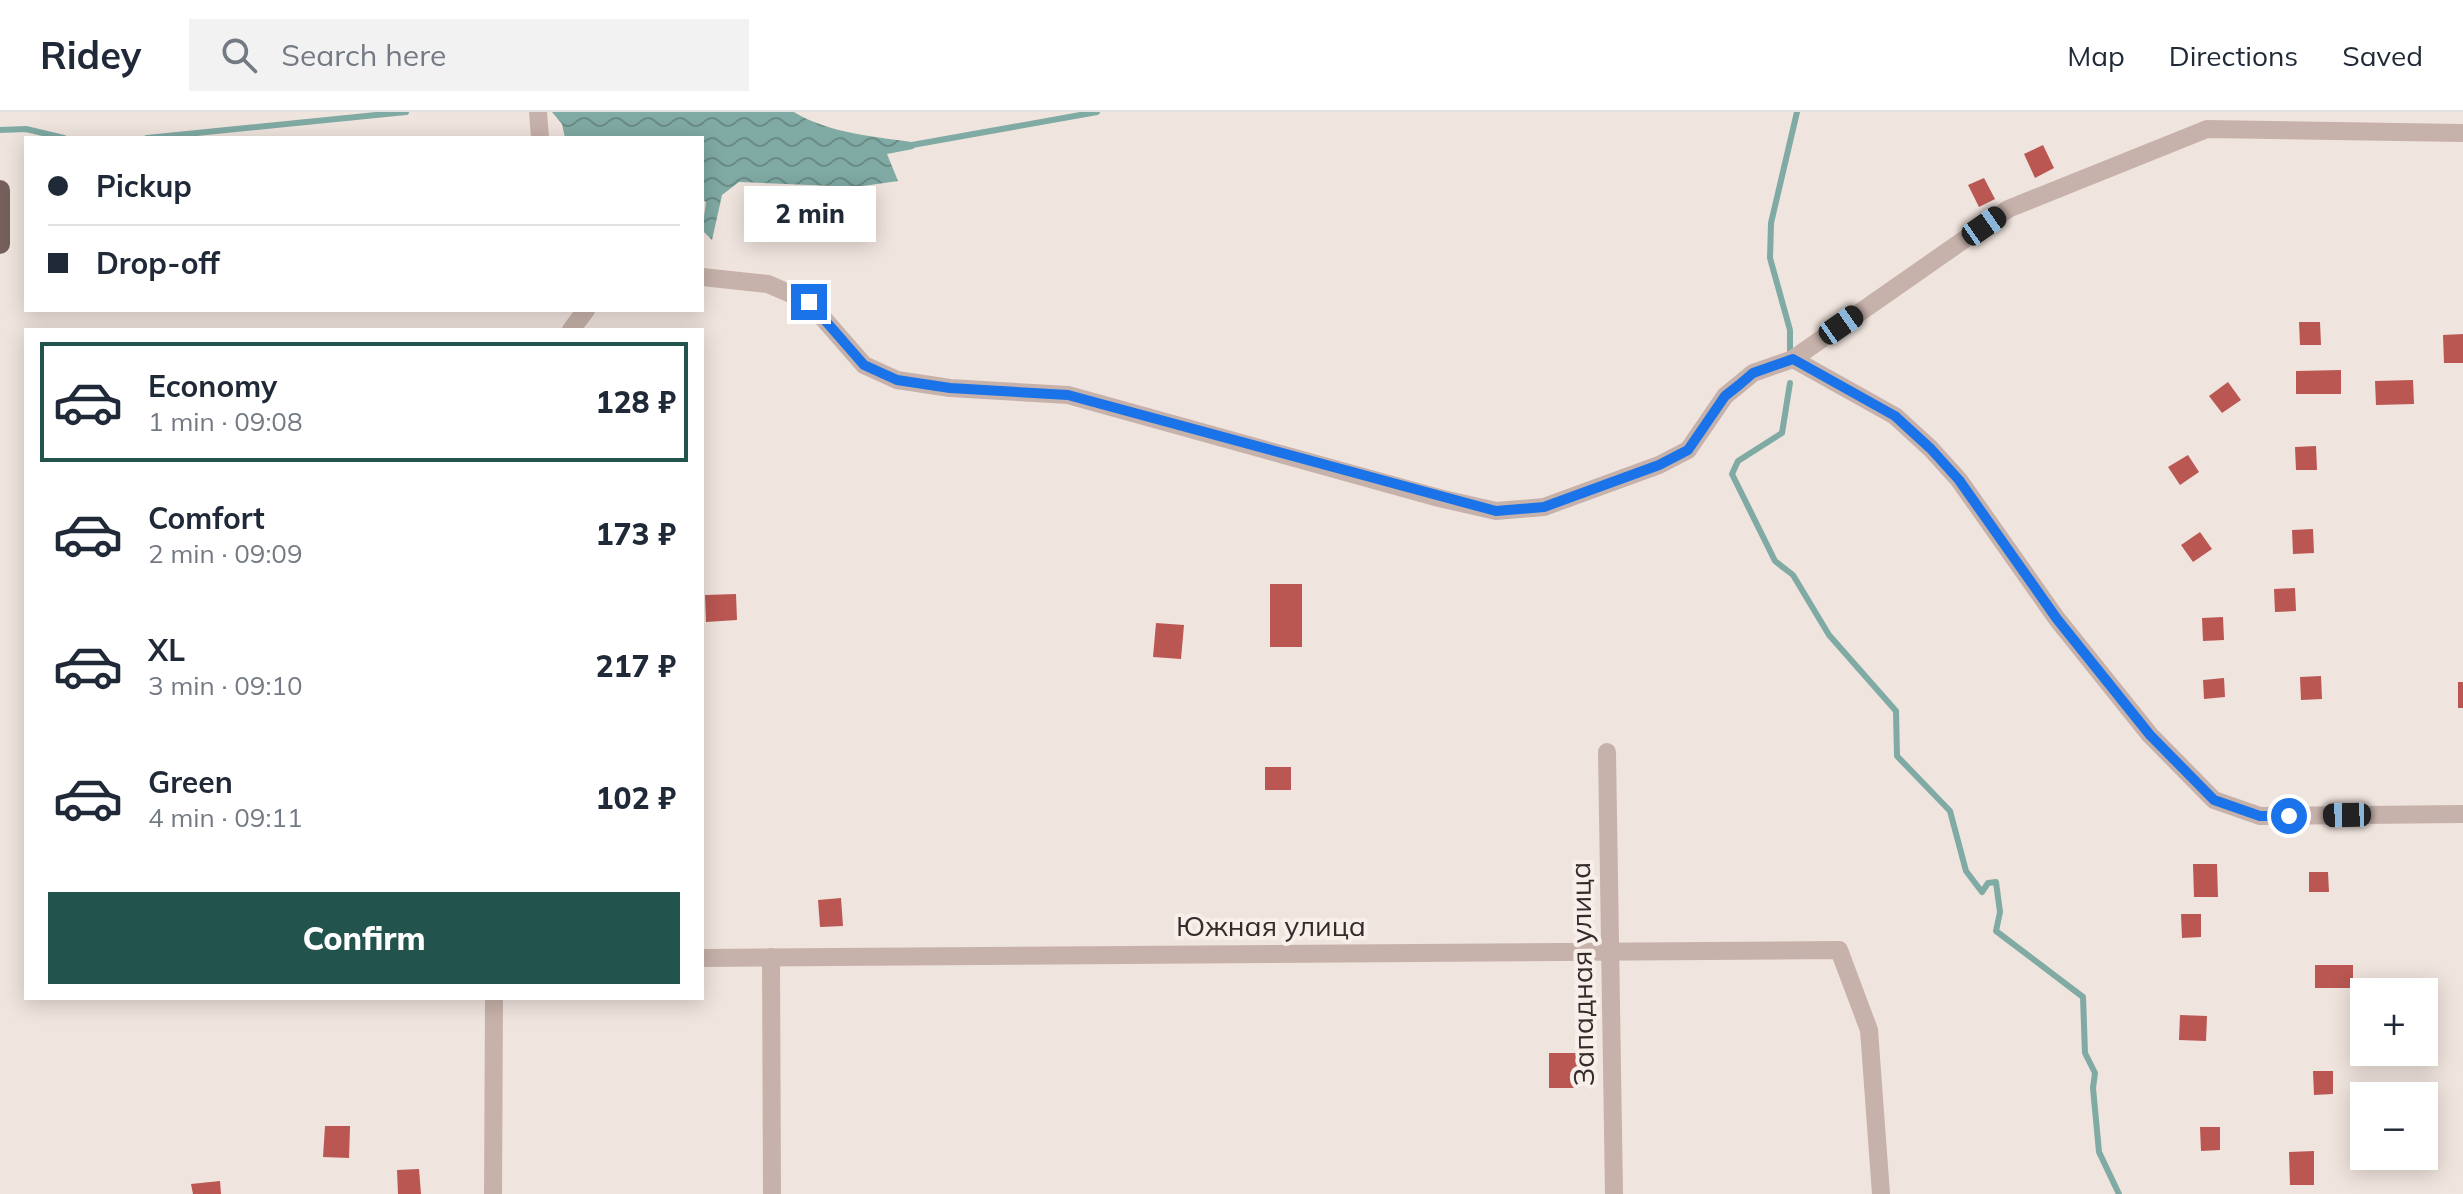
<!DOCTYPE html>
<html lang="en">
<head>
<meta charset="utf-8">
<style>
	:root { --surface:#fff; --page:#f2f2f3; --text:#1f2937; --muted:#747a83; --line:#e0e1e3; --accent:#23534d }
	body { margin:0; font-family:Mulish,sans-serif; background:var(--page); color:var(--text); height:100vh; display:flex; flex-direction:column; font-size:30px; white-space:nowrap }
	* { box-sizing:border-box; margin:0 }
	p { font-size:26px; color:var(--muted) }
	.icon { flex:none; width:44px; height:44px; fill:none; stroke:currentColor; stroke-width:2; stroke-linecap:round; stroke-linejoin:round }
	.map { position:relative; flex:1; overflow:hidden }
	.details { position:absolute; left:24px; top:216px; width:680px; height:672px; display:flex; flex-direction:column; background:var(--surface); border-radius:0px; box-shadow:0 4px 20px #0003 }
	.details>* { flex:none }
	.banner { position:absolute; left:24px; top:24px; width:680px; height:176px; border-radius:0px; box-shadow:0 4px 20px #0003; display:grid; align-content:center; height:176px; padding:0 24px; background:var(--surface) }
	.buttons { position:absolute; left:2350px; top:866px; display:grid; gap:16px }
	.buttons a { display:grid; place-items:center; width:88px; height:88px; border-radius:0px; background:var(--surface); box-shadow:0 4px 20px #0003; font-size:40px }
	.end { position:absolute; width:36px; height:36px; margin:-18px; border:10px solid #1a73e8; background:#fff; box-shadow:0 0 0 4px #fff }
	.from { border-radius:50% }
	.bubble { position:absolute; height:56px; border-radius:0px; background:var(--surface); box-shadow:0 4px 20px #0003; font-size:26px; font-weight:800; line-height:56px; text-align:center }
	.car { position:absolute; width:24px; height:48px; margin:-24px -12px; border-radius:10px; box-shadow:0 0 6px 2px #0007; background:linear-gradient(#222 24%,#8ab4d8 0 40%,#222 0 76%,#8ab4d8 0 86%,#222 0) }
	.banner b { display:flex; align-items:center; gap:28px; height:76px; font-size:30px }
	.banner b+b { border-top:2px solid var(--line) }
	.banner i { width:20px; height:20px; background:var(--text) }
	ul { padding:14px 0 0; list-style:none }
	li { display:flex; align-items:center; gap:24px; height:120px; margin:0 16px 12px; padding:0 8px; border:4px solid transparent; border-radius:0px }
	li div { flex:1 }
	li b { display:block; font-size:30px }
	li em { font-style:normal; font-weight:800 }
	li.selected { border-color:var(--accent) }
	li>.icon { width:72px; height:72px; stroke-width:1.5 }
	.primary-button { display:flex; gap:16px; margin-top:auto; padding:16px 24px }
	.primary-button a { flex:1; height:92px; border-radius:0px; background:var(--accent); color:#fff; font-size:32px; font-weight:800; line-height:92px; text-align:center }
	header { display:flex; align-items:center; gap:48px; box-sizing:border-box; height:112px; padding:0 40px; background:var(--surface); border-bottom:2px solid var(--line) }
	header strong { font-size:38px }
	nav { display:flex; gap:44px; margin-inline-start:auto; font-size:28px }
	.search { width:560px; height:72px; background:var(--page); display:flex; align-items:center; gap:20px; box-sizing:border-box; padding:0 28px; border-radius:0px; color:var(--muted); font-size:30px }
	.map>svg:first-child { display:block }
	.water { fill:url(#water-waves) }
	.lines { fill:none; stroke-linecap:round; stroke-linejoin:round }
	.stream { stroke:#80aaa4; stroke-width:6 }
	.building { fill:#ba5752 }
	.street { stroke:#c7b2ab; stroke-width:18 }
	.primary { stroke:#76605c; stroke-width:20 }
	.route { stroke:#1a73e8; stroke-width:10 }
	.labels { text-anchor:middle; stroke-width:8; stroke-linejoin:round; paint-order:stroke }
	.street-label { font-size:28px; fill:#362b2a; stroke:#f8efea }
</style>
</head>
<body>
<header>
<strong>Ridey</strong>
<div class="search"><svg class="icon" aria-label="search" viewBox="0 0 24 24"><circle cx="10" cy="10" r="6"/><path d="M15 15l6 6"/></svg>Search here</div>
<nav><a>Map</a><a>Directions</a><a>Saved</a></nav>
</header>
<div class="map">
<svg width="2463" height="1082" viewBox="0 0 2463 1082">
	<defs>
		<pattern id="water-waves" width="16" height="10" patternUnits="userSpaceOnUse" patternTransform="scale(2)"><rect width="16" height="10" fill="#80aaa4"/><path d="M0 5q4-4 8 0t8 0" fill="none" stroke="#6a8b86"/></pattern>
	</defs>
	<rect width="100%" height="100%" fill="#f0e4de"/>
	<path class="water" d="M552,0H794C830,22 878,25 919,31L913,37L887,42L898,69L856,75L739,70L722,83L712,128L702,118L706,90L702,87V26H565L562,12Z"/>
	<g class="lines">
		<g class="stream">
			<path d="M0,18L26,17L64,26"/>
			<path d="M147,26L406,0"/>
			<path d="M912,33L1097,0"/>
			<path d="M1790,239V218L1770,146L1771,111L1797,0"/>
			<path d="M1790,271L1782,321L1738,349L1732,362L1775,449L1793,463L1829,523L1896,599L1897,644L1950,699L1966,759L1982,780L1988,771L1996,770L2000,800L1996,819L2083,885L2085,941L2095,961L2093,976L2099,1040L2119,1082"/>
		</g>
	</g>
	<g class="building">
		<path d="M2043,33L2054,56L2035,66L2024,42Z"/>
		<path d="M1984,66L1995,87L1979,95L1968,73Z"/>
		<path d="M2299,210H2320L2321,233H2300Z"/>
		<path d="M2463,222V251H2444L2443,223Z"/>
		<path d="M2341,258V282H2296V259Z"/>
		<path d="M2413,268L2414,292L2376,293L2375,269Z"/>
		<path d="M2228,270L2241,288L2222,301L2209,284Z"/>
		<path d="M2316,334L2317,358H2296L2295,335Z"/>
		<path d="M2188,343L2199,360L2180,373L2168,355Z"/>
		<path d="M2313,417L2314,441L2293,442L2292,418Z"/>
		<path d="M2200,420L2212,437L2193,450L2181,433Z"/>
		<rect x="1270" y="472" width="32" height="63"/>
		<path d="M2295,476L2296,499L2275,500L2274,477Z"/>
		<path d="M736,482L737,508L706,510L705,483Z"/>
		<path d="M2223,505L2224,528L2203,529L2202,506Z"/>
		<path d="M1156,511L1184,513L1181,547L1153,545Z"/>
		<path d="M2321,564L2322,587L2301,588L2300,565Z"/>
		<path d="M2224,566L2225,585L2204,587L2203,568Z"/>
		<rect x="2458" y="570" width="5" height="26"/>
		<rect x="1265" y="655" width="26" height="23"/>
		<path d="M2193,752H2217L2218,785H2194Z"/>
		<path d="M2309,760H2328L2329,780H2309Z"/>
		<path d="M841,786L843,814L820,815L818,788Z"/>
		<path d="M2181,802H2201V825L2182,826Z"/>
		<rect x="2315" y="853" width="38" height="23"/>
		<path d="M2180,903L2207,904L2206,929L2179,928Z"/>
		<rect x="1549" y="941" width="31" height="35"/>
		<path d="M2313,959H2333V982L2314,983Z"/>
		<path d="M325,1014H350L349,1046L323,1045Z"/>
		<path d="M2200,1015H2220V1038L2201,1039Z"/>
		<path d="M2314,1039V1073H2290L2289,1040Z"/>
		<path d="M419,1057L421,1082H398L397,1058Z"/>
		<path d="M220,1069L221,1082H193L191,1072Z"/>
	</g>
	<g class="lines">
		<g class="street">
			<path d="M538,0L540,26"/>
			<path d="M702,165L768,172L809,190L864,253L897,268L950,276L1068,283L1439,386L1496,399L1544,395L1659,353L1688,338L1725,284L1753,261L1793,247L2008,97L2207,17L2463,21"/>
			<path d="M571,218L586,198"/>
			<path d="M1793,247L1895,304L1931,337L1959,368L2057,507L2150,623L2214,688L2260,704L2463,702"/>
			<path d="M1607,640L1614,1082"/>
			<path d="M771,845L772,1082"/>
			<path d="M702,846L1839,838L1869,918L1881,1082"/>
			<path d="M493,1082L494,886"/>
		</g>
		<path class="primary" d="M0,78V132"/>
	</g>
	<g class="lines">
		<path class="route" d="M809,190L864,253L897,268L950,276L1068,283L1496,399L1544,395L1659,353L1688,338L1725,284L1739,273L1753,261L1793,247L1895,304L1931,337L1959,368L2057,507L2150,623L2214,688L2260,704H2289"/>
	</g>
	<g class="labels">
		<g class="street-label">
			<text x="1271" y="824">Южная улица</text>
			<text transform="translate(1582 862) rotate(-91)" y="10">Западная улица</text>
		</g>
	</g>
</svg>
<div class="buttons">
<a>+</a>
<a>−</a>
</div>
<i class="end from" style="left:2289px;top:704px"></i>
<i class="end" style="left:809px;top:190px"></i>
<div class="bubble" style="left:744px;top:74px;width:132px">2 min</div>
<i class="car" style="left:1984px;top:114px;rotate:55deg"></i>
<i class="car" style="left:1841px;top:213px;rotate:55deg"></i>
<i class="car" style="left:2347px;top:703px;rotate:269deg"></i>
<div class="banner">
<b><i class="from"></i>Pickup</b>
<b><i></i>Drop-off</b>
</div>
<section class="details">
<ul>
<li class="selected"><svg class="icon" aria-label="car" viewBox="0 0 24 24"><path d="M5 17H2v-5l4-1 3-4h7l3 4 3 1v5h-3M9 17h6M6 11h13"/><circle cx="7" cy="17" r="2"/><circle cx="17" cy="17" r="2"/></svg><div><b>Economy</b><p>1 min · 09:08</p></div><em>128 ₽</em></li>
<li><svg class="icon" aria-label="car" viewBox="0 0 24 24"><path d="M5 17H2v-5l4-1 3-4h7l3 4 3 1v5h-3M9 17h6M6 11h13"/><circle cx="7" cy="17" r="2"/><circle cx="17" cy="17" r="2"/></svg><div><b>Comfort</b><p>2 min · 09:09</p></div><em>173 ₽</em></li>
<li><svg class="icon" aria-label="car" viewBox="0 0 24 24"><path d="M5 17H2v-5l4-1 3-4h7l3 4 3 1v5h-3M9 17h6M6 11h13"/><circle cx="7" cy="17" r="2"/><circle cx="17" cy="17" r="2"/></svg><div><b>XL</b><p>3 min · 09:10</p></div><em>217 ₽</em></li>
<li><svg class="icon" aria-label="car" viewBox="0 0 24 24"><path d="M5 17H2v-5l4-1 3-4h7l3 4 3 1v5h-3M9 17h6M6 11h13"/><circle cx="7" cy="17" r="2"/><circle cx="17" cy="17" r="2"/></svg><div><b>Green</b><p>4 min · 09:11</p></div><em>102 ₽</em></li>
</ul>
<div class="primary-button"><a>Confirm</a></div>
</section>
</div>
</body>
</html>
